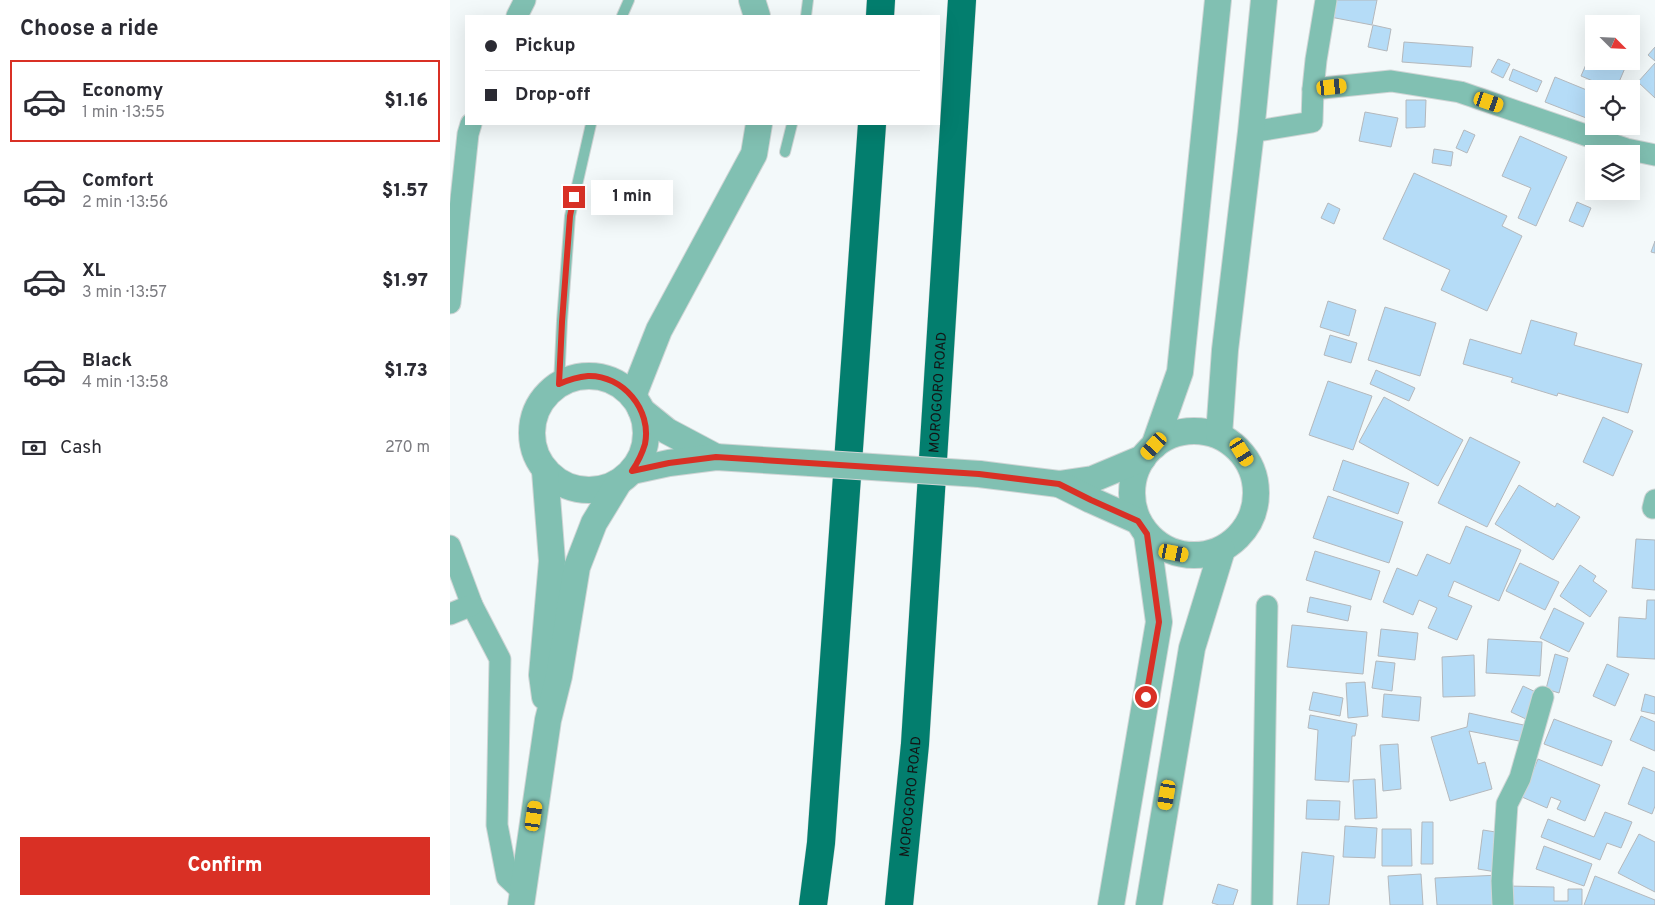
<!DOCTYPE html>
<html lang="en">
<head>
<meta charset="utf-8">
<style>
	:root { --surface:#fff; --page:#f7f7f7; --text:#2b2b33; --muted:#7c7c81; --line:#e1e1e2; --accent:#d93025 }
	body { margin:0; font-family:Overpass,sans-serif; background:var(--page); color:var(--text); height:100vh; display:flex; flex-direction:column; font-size:19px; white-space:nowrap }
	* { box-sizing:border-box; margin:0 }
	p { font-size:16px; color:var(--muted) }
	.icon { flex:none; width:28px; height:28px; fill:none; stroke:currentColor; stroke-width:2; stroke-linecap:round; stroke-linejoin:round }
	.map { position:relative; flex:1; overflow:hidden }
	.panel { display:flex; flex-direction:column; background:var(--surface); width:450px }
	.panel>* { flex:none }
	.banner { position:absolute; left:15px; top:15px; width:475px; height:110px; border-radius:0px; box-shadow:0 5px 20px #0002; display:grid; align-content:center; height:110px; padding:0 20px; background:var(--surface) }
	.needle { width:32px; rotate:114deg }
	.tools { position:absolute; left:1135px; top:15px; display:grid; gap:10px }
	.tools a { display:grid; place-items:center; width:55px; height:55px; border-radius:0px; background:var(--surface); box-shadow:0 5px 20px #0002; font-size:25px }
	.end { position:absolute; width:22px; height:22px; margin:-11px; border:6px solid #d93025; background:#fff; box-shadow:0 0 0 2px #fff }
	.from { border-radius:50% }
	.bubble { position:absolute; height:35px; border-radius:0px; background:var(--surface); box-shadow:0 5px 20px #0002; font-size:16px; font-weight:800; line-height:35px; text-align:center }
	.car { position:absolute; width:15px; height:30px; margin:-15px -8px; border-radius:6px; box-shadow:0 0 4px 1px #0007; background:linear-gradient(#f5c518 24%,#345 0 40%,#f5c518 0 76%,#345 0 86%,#f5c518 0) }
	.banner b { display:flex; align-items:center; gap:18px; height:48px; font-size:19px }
	.banner b+b { border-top:1px solid var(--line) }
	.banner i { width:12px; height:12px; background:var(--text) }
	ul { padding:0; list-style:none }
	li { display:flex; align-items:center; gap:15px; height:82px; margin:0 10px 8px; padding:0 10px; border:2px solid transparent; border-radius:0px }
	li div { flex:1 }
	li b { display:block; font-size:19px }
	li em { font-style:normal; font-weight:800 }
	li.on { border-color:var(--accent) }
	li>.icon { width:45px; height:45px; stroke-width:1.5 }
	h2 { padding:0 20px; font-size:22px; line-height:60px }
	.pay { display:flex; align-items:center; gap:12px; height:55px; padding:0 20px; font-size:19px }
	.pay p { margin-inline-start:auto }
	.cta { display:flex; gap:10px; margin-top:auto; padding:10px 20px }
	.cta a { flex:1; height:58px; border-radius:0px; background:var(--accent); color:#fff; font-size:20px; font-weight:800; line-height:58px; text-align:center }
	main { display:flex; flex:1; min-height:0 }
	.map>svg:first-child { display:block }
	.building { fill:#b5dcf7; stroke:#b4b8bc }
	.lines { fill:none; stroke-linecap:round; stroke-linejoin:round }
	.service-casing { stroke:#cfd5d5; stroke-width:12 }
	.minor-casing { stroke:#cfd5d5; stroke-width:23 }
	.tertiary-casing { stroke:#cfd5d5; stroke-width:28 }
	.trunk-casing { stroke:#cfd5d5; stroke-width:29 }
	.service { stroke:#81c0b2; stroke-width:10 }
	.minor { stroke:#81c0b2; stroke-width:21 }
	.tertiary { stroke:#81c0b2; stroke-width:26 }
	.trunk { stroke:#037e6e; stroke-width:28 }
	.tertiary-bridge-casing { stroke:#cfd5d5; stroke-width:28; stroke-linecap:butt }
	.tertiary-bridge { stroke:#81c0b2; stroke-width:26 }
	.route { stroke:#d93025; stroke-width:6 }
	.labels { text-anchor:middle; stroke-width:4; stroke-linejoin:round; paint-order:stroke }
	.street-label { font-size:14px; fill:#131515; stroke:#f3f9fa }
</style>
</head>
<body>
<main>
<section class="panel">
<h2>Choose a ride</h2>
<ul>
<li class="on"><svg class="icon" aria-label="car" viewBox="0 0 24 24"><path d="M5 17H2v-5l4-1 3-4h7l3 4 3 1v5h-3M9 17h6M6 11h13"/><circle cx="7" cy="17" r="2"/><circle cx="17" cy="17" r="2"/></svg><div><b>Economy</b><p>1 min · 13:55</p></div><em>$1.16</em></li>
<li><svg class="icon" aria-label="car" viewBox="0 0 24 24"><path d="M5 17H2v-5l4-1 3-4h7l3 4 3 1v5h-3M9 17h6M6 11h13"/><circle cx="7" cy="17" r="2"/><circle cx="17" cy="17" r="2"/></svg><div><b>Comfort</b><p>2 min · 13:56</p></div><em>$1.57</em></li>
<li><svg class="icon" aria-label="car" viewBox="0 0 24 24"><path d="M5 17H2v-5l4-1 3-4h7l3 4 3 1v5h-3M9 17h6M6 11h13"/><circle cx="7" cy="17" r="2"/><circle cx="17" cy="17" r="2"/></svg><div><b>XL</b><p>3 min · 13:57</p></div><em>$1.97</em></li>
<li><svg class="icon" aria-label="car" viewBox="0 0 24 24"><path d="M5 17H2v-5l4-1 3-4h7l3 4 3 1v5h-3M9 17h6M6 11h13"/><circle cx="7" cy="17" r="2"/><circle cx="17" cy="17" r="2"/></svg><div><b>Black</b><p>4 min · 13:58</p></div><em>$1.73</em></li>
</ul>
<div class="pay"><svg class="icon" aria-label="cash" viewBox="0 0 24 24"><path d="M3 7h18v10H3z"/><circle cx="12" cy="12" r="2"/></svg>Cash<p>270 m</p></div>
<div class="cta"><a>Confirm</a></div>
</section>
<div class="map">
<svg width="1205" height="905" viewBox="0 0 1205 905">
	<rect width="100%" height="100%" fill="#f3f9fa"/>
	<g class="building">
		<path d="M878,0H927L922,25L875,16Z"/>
		<path d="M923,25L941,29L937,51L918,47Z"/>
		<path d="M1181,37L1187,40L1181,53Z"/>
		<path d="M954,42L1023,47L1021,67L952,62Z"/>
		<path d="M1144,46V61H1178L1166,89H1162L1131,76Z"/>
		<path d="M1205,47V61L1198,55Z"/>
		<path d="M1048,59L1060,64L1053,78L1041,72Z"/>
		<path d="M1205,63V98L1188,82Z"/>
		<path d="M1063,69L1092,81L1087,92L1059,80Z"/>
		<path d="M1105,77L1144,93V121L1095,102Z"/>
		<path d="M956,100H976L975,127L956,128Z"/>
		<path d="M915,112L948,118L941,147L909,141Z"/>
		<path d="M1014,130L1025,135L1017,153L1006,148Z"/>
		<path d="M1070,136L1117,157L1086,226L1068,218L1081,188L1052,176Z"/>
		<path d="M984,149L1003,152L1001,166L982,163Z"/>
		<path d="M964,173L1057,216L1052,226L1072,236L1037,311L991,290L1000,270L933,239Z"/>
		<path d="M1127,202L1141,208L1133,227L1119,221Z"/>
		<path d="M878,203L890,209L884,224L871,218Z"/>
		<path d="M1205,241V253L1201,252Z"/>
		<path d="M878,301L906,310L899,336L870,327Z"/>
		<path d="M935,307L986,323L970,376L918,360Z"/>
		<path d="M1081,320L1127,333L1124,345L1192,364L1178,413L1108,393L1107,396L1061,382L1063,378L1013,364L1020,339L1071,354Z"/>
		<path d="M880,335L907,343L901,363L874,355Z"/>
		<path d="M926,370L965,388L959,401L920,384Z"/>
		<path d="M878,381L922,396L903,450L859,435Z"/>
		<path d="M934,397L1013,440L988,486L909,442Z"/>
		<path d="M1153,417L1183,431L1163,476L1133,462Z"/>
		<path d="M1020,437L1070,462L1037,527L988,503Z"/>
		<path d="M893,460L959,483L948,514L883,490Z"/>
		<path d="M1069,485L1105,507L1107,503L1130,517L1103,560L1045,524Z"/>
		<path d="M878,496L953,522L939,563L863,538Z"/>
		<path d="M1016,526L1071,550L1049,601L1004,581L998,596L1022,606L1007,640L978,628L987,608L969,600L963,615L933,602L947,568L967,576L977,554L1000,564Z"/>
		<path d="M1186,539L1205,540V590L1182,588Z"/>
		<path d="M865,551L930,571L921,600L856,580Z"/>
		<path d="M1070,563L1109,582L1095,610L1056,591Z"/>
		<path d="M1130,565L1146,576L1143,581L1157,591L1140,617L1110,596Z"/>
		<path d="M860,597L901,606L898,621L857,612Z"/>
		<path d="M1197,600H1205V659L1167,657L1169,617L1196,619Z"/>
		<path d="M1104,608L1134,623L1119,652L1090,638Z"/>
		<path d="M842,625L917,632L913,674L837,667Z"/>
		<path d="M931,629L968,633L965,660L928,656Z"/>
		<path d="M1038,639L1092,642L1090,676L1036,673Z"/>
		<path d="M1105,654L1118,658L1109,693L1096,689Z"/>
		<path d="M1024,655L1025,696L993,697L992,657Z"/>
		<path d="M926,661L945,663L942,691L922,688Z"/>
		<path d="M1157,664L1179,674L1165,706L1143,696Z"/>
		<path d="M915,682L918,716L898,718L896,683Z"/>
		<path d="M1073,686L1090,694L1078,720L1061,712Z"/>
		<path d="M863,692L893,698L890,716L859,710Z"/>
		<path d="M934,694L971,697L969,721L932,717Z"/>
		<path d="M1195,694L1205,697V714L1191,711Z"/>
		<path d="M1019,713L1078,726L1074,742L1019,731L1028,764L1035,762L1042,789L1000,801L981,737L1017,727Z"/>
		<path d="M860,715L907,724L905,736H902L899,782L865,780L868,730L858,728Z"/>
		<path d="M1191,716L1205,722V751L1180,740Z"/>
		<path d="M1104,719L1162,741L1152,766L1094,744Z"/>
		<path d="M948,744L951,789L933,791L930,745Z"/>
		<path d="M1088,759L1150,785L1135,821L1107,809L1111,801L1101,797L1097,808L1072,797Z"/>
		<path d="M1193,767L1205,772V806L1202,814L1178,804Z"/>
		<path d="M925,779L927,818L905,819L903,780Z"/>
		<path d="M857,800L890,801L889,820L856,819Z"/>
		<path d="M1155,812L1182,822L1171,848L1157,843L1150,860L1091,837L1098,819L1144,837Z"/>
		<path d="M972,822H983V864H971Z"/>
		<path d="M895,826L927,828L925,858L893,857Z"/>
		<path d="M932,829H961L962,866H932Z"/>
		<path d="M1033,830L1052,833L1046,872L1028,869Z"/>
		<path d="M1189,834L1205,842V892L1168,873Z"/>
		<path d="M1094,846L1142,864L1134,886L1086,869Z"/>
		<path d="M852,852L884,856L879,905H847Z"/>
		<path d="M971,874L973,905H940L938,876Z"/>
		<path d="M1050,875L1052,905H987L985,878Z"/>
		<path d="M1145,876L1205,900V905H1134Z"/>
		<path d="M768,884L788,890L783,905H769L762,903Z"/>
		<path d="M1058,886L1104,887V901H1118V889H1132V905H1058Z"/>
	</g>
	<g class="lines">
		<g class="service-casing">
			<g id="service">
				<path d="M172,16L179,0"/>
				<path d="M356,16L358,0"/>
				<path d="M335,152L342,124"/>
				<path d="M109,384L112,321L120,216L141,124"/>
			</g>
		</g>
		<g class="minor-casing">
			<g id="minor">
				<path d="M67,16L75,0"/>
				<path d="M863,89L941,81L1010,92L1176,149L1205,155"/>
				<path d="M801,132L862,122L863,89L866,60L876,0"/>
				<path d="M0,303L18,134L21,124"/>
				<path d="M1203,508L1205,500"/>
				<path d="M0,546L22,605L50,659L47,825L57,877L73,892"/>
				<path d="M0,614L22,605"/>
				<path d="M812,905L817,606"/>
				<path d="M1053,905L1052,881L1057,804L1070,778L1093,697"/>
			</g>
		</g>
		<g class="tertiary-casing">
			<g id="tertiary">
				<path d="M302,0L307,16"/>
				<circle cx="139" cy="433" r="57"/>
				<path d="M183,396L209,330L304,154L309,124"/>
				<path d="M191,410L217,431L266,457"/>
				<circle cx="744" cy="493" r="62"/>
				<path d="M769,435L775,350L801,132L814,0"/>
				<path d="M704,446L730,372L768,0"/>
				<path d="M182,471L219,463L266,457L361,463"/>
				<path d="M529,474L609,484L643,479L693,458"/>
				<path d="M609,484L641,500L688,521"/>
				<path d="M95,697L92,675L102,561L95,471"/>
				<path d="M71,905L98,720L109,676L127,567L144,523L169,482"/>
				<path d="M661,905L709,622L697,535"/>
				<path d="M699,905L742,648L772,550"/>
			</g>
		</g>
		<g class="trunk-casing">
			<g id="trunk">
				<path d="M430,16L431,0"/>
				<path d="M363,905L371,843L422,124"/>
				<path id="s1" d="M449,905L465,744L512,0"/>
			</g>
		</g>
		<use href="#service" class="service"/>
		<use href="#minor" class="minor"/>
		<use href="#tertiary" class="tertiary"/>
		<use href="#trunk" class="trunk"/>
		<g class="tertiary-bridge-casing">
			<path id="tertiary-bridge" d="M361,463L529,474"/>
		</g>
		<use href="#tertiary-bridge" class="tertiary-bridge"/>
	</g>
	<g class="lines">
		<path class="route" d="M124,197L120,216L112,322L109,384C118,380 127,377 138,376C173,375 202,410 195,444C192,454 188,462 182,471L219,463L266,457L529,474L609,484L641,500L688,521L697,534L709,622L696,697"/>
	</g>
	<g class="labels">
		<g class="street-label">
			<text dy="5" stroke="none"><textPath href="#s1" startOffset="514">MOROGORO ROAD</textPath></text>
			<text dy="5" stroke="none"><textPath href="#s1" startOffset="109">MOROGORO ROAD</textPath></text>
		</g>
	</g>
</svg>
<div class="tools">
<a><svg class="needle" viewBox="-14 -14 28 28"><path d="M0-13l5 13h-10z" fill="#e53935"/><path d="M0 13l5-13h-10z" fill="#7c7c81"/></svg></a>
<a><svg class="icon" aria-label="locate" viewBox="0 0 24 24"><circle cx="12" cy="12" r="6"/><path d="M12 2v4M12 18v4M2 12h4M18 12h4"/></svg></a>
<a><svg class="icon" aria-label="layers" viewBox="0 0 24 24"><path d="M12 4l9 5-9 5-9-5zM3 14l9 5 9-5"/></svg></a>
</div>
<i class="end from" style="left:696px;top:697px"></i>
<i class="end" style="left:124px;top:197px"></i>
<div class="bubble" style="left:141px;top:180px;width:82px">1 min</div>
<i class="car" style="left:882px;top:87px;rotate:84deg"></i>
<i class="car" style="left:1039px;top:102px;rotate:109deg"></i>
<i class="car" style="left:704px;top:446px;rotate:222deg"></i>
<i class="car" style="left:792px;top:452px;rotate:148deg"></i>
<i class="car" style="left:724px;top:553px;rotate:101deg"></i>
<i class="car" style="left:717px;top:795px;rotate:190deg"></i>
<i class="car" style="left:84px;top:816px;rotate:8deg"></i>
<div class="banner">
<b><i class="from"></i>Pickup</b>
<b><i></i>Drop-off</b>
</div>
</div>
</main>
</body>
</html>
